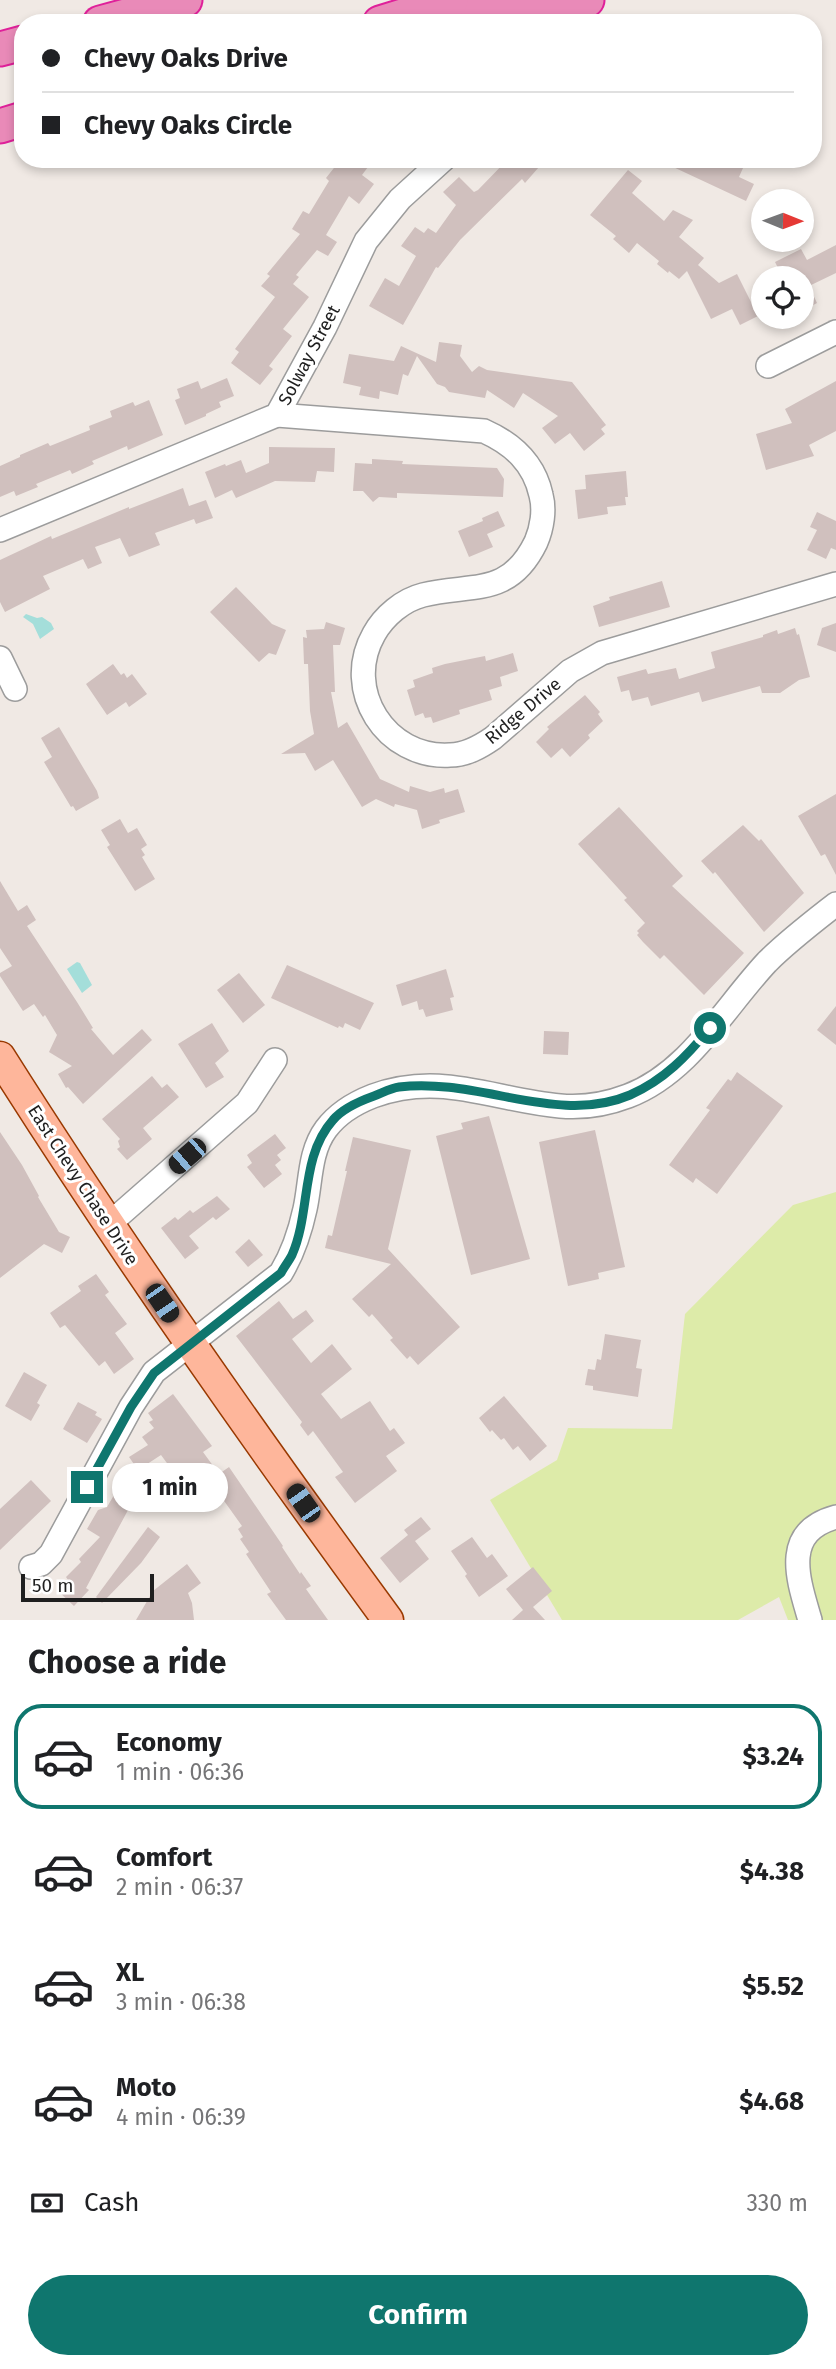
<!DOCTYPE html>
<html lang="en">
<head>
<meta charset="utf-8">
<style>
	:root { --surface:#fff; --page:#f2f2f2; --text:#202124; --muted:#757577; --line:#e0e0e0; --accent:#0f766e }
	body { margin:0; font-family:"Fira Sans",sans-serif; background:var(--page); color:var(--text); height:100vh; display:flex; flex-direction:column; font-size:26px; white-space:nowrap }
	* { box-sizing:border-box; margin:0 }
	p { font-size:23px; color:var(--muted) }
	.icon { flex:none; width:38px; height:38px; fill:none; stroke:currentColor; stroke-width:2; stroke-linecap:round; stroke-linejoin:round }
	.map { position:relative; height:1620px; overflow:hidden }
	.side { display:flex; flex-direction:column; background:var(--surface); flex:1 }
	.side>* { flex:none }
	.hud { position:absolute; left:14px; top:14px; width:808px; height:154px; border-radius:28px; box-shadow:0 4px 10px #0003; display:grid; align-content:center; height:154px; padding:0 28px; background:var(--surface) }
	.needle { width:46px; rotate:91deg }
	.buttons { position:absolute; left:751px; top:189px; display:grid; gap:14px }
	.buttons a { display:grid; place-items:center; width:63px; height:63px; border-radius:50%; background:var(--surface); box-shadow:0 4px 10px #0003; font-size:35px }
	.scale { position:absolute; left:21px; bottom:18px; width:133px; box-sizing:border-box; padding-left:7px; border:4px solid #1f1f1f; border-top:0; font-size:19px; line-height:24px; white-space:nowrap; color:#1f1f1f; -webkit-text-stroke:5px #fff; paint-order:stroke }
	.end { position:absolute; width:32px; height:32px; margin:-16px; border:9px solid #0f766e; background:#fff; box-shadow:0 0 0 4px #fff }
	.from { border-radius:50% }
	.bubble { position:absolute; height:49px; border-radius:24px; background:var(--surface); box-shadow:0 4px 10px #0003; font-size:23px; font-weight:700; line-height:49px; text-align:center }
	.car { position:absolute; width:21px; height:42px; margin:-21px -10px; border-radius:9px; box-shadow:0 0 5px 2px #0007; background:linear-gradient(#222 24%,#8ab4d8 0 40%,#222 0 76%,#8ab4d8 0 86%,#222 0) }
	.hud b { display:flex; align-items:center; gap:24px; height:66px; font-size:26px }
	.hud b+b { border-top:2px solid var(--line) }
	.hud i { width:18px; height:18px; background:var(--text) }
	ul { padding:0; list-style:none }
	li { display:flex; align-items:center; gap:21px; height:105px; margin:0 14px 10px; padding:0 14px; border:4px solid transparent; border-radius:28px }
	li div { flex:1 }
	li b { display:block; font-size:26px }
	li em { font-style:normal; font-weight:700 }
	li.active { border-color:var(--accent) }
	li>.icon { width:63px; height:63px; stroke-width:1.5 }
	h2 { padding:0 28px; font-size:32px; line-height:84px }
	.pay { display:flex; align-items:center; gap:18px; height:77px; padding:0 28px; font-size:26px }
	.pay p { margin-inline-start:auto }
	.cta { display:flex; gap:14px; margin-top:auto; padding:14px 28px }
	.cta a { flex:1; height:80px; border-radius:42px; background:var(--accent); color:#fff; font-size:28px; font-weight:700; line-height:80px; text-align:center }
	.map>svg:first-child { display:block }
	.grass { fill:#ddeba9 }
	.water { fill:#a4deda }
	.building { fill:#d0c0be }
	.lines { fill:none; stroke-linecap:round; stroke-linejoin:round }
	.minor-casing { stroke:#9c9c9c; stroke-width:26 }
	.major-casing { stroke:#993900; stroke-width:33 }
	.highway-casing { stroke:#df209a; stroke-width:37 }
	.minor { stroke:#fff; stroke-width:23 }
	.major { stroke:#feb69b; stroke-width:30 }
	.highway { stroke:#e98ab8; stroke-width:33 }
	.route { stroke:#0f766e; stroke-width:9 }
	.labels { text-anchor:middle; stroke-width:6; stroke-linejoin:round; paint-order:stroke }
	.street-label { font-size:18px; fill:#1f1f1f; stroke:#fff }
</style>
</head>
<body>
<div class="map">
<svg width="836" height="1620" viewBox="0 0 836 1620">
	<rect width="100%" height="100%" fill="#f0e9e4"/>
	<path class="grass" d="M836,1192V1620H788L779,1597L738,1620H562L490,1500L557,1460L568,1428L672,1429L685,1314L793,1205Z"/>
	<g class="water">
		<path d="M26,614L37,618L42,617L51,623L54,629L40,639L33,624L23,617Z"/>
		<path d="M77,962L80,963L92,985L82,993L67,969Z"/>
	</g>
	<g class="building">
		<path d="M341,159H374L362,175L374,184L359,204L349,196L326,235L337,242L328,256L317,250L296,275L299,277L293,284L309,297L283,329L292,336L269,366L273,369L260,385L231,363L239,352L235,349L275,297L261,286L270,276L267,274L300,234L292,229L303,211L309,214L329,181L326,178Z"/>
		<path d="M508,159H546L525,183L522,179L460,240L438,268L436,267L403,325L369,306L385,278L399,286L416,256L401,246L415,227L424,233L428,228L436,233L456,205L443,192L459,177L474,192L478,190Z"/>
		<path d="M656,159H747L739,177L754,184L746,201Z"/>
		<path d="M628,170L642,181L632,193L664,221L673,210L693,220L679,237L704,258L698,265L719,283L737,274L758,316L740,325L732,309L711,319L687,271L679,279L669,271L668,273L657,264L659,261L637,243L629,253L613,239L616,236L590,215Z"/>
		<path d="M836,245V273L809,286L817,303L802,311V278H783L775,262L801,249L807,260Z"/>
		<path d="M439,342L462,345L460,356L472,372L479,366L487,370L572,382L606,425L601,429L605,434L584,451L570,433L555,444L542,428L558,416L523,393L514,408L487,390L485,398L449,392L445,387L437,384L417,356L408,376L403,374L398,395L380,391L379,399L359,395L361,387L343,383L349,354L394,361L401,346L436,362Z"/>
		<path d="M227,378L234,396L219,402L221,407L206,414V416L185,425L175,400L180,398L177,389L198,381L201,389Z"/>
		<path d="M836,381V431L809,445L814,456L766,470L756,434L792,423L785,409Z"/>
		<path d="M149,400L163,435L128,450L127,446L92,461L94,464L72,474L70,470L36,484L38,487L16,496L14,491L0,497V466L20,457V455L48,443L50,446L90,430L89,426L112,417L110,411L133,402L135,406Z"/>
		<path d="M269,447L335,448L334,472L317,471L315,482L275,481L236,498L232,490L215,498L205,472L225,464L226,466L241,460L246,473L269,463Z"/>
		<path d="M372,459L403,461L402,464L497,468L504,479L503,497L397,493V498L379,497L373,502L363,491H353L355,463L372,464Z"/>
		<path d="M626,471L628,497H625L626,505L607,507L608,514L578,519L575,490L586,489L585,475Z"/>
		<path d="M183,488L189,506L206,500L213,518L196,524L194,519L155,533L160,545L129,557L120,538L95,547L102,563L88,569L83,559L43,576L50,589L5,612L0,602V560L51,536L52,539L129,507V509Z"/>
		<path d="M498,511L505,526L487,534L493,547L469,557L458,531L483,521L482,518Z"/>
		<path d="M817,512L836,521V550L831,548L826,559L807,550L817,530L810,527Z"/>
		<path d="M662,581L670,607L599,627L593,606L610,600L609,597Z"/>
		<path d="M236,587L272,624L286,630L276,655L269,653L259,662L210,612Z"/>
		<path d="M326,622L345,628L340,645H333L335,692H331L338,728L347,722L380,779L409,792L410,786L430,792L444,788L445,793L458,789L465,812L439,820L440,823L422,829L417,810L395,804L394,807L376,799L362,807L333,760L315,771L305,753L281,754L314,734L310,711L308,664H304L303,637L307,638L306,630L324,629Z"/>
		<path d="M836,623V652L817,645L822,628Z"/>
		<path d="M795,628L797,635L799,634L810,677L799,680L780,693H762L760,686L702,702L699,692L651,706L648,697L632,701L629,690L621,692L617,677L646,669L648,674L676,668L679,679L715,668L711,652L763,637V635L777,630L778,634Z"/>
		<path d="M513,653L518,671L500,677L502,686L489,690L492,700L459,710L460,714L433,723L431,717L425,718L423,713L415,716L407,690L415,687L413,680L433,673L432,668L445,664L485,656L486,661Z"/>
		<path d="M113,664L121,675L124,673L127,678L132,674L147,694L129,707L126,702L107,715L86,684Z"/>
		<path d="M585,695L600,712L598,714L603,721L588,735L590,738L570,757L562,748L551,758L536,742L549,729L547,727Z"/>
		<path d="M59,727L97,791L99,798L76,811L73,806L71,807L44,762L52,757L41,738Z"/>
		<path d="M836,794V875L825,854L821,856L798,816Z"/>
		<path d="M619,807L683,876L672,886L744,953L704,995L664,955L660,959L643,942L637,935L639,933L637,931L645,923L624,900L627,898L578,844Z"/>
		<path d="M120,819L128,833L137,828L147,845L141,849L145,855L142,857L155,879L135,891L107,847L110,845L101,830Z"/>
		<path d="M743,825L759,841L761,839L804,893L764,932L715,872L713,874L701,861Z"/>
		<path d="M0,881L18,911L27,905L36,920L27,926L77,1002L93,1028L91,1029L113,1055L142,1029L152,1040L83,1104L68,1087L66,1088L58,1074L72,1066L49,1052L57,1035L45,1015L43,1017L34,1004L23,1011L0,976V973L12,966L0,948Z"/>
		<path d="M287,965L374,1003L360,1030L345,1023L343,1028L339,1026L338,1028L271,998Z"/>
		<path d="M446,969L454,997L450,998L453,1010L426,1017L423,1009L419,1010L417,1001L402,1006L396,985Z"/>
		<path d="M239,973L265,1005L243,1023L217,990Z"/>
		<path d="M836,1006V1045L817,1030Z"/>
		<path d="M212,1023L229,1051L215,1063L224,1077L206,1088L178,1044Z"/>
		<path d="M544,1031L569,1032L568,1055L543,1054Z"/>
		<path d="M737,1072L783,1106L717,1194L696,1178L693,1183L669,1165L710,1110L706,1108L728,1079L731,1081Z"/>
		<path d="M152,1076L162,1088L167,1084L179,1097L143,1128L152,1139L127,1160L117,1149L120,1147L118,1141L120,1139L102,1119Z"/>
		<path d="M489,1116L530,1259L471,1275L436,1136L463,1129L461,1123Z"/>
		<path d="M595,1130L625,1267L598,1273L599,1279L568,1286L539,1142Z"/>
		<path d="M0,1132L22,1165L39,1196L38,1197L59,1232L70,1237L62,1253L44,1244L0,1278Z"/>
		<path d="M275,1134L286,1148L277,1155L281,1160L275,1165L282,1174L264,1188L247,1167L252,1163L247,1155Z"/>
		<path d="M353,1137L411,1150L388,1249L460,1327L418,1365L410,1356L407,1359L390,1340L393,1338L372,1314L369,1317L352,1299L391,1264L325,1248L328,1235L332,1236L347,1171H345Z"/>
		<path d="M217,1196L230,1209L216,1220L213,1217L189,1236L199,1248L185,1259L161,1228L175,1217L178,1220L190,1210L193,1213Z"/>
		<path d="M249,1239L263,1255L248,1267L235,1252Z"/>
		<path d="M96,1274L109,1292L105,1295L127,1324L115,1333L134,1359L114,1374L105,1361L99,1366L65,1325L60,1328L50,1313L81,1291L78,1286Z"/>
		<path d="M279,1301L293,1319L306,1310L314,1321L292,1339L311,1363L332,1344L352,1369L321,1394L341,1419L370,1401L390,1431L394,1428L405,1443L386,1456L397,1471L355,1503L335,1477L343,1472L313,1431L308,1436L300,1425L302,1422L236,1336Z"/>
		<path d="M605,1334L641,1340L636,1368L642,1369L638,1397L593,1390V1386L585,1385L588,1369L595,1370L597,1359L601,1360Z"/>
		<path d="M24,1372L47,1385L37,1403L40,1405L31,1421L5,1406Z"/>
		<path d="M173,1394L212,1446L203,1452L219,1474L229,1467L283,1546L282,1547L300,1574L301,1572L311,1586L306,1589L328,1620H286L267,1594L271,1592L246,1554L249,1552L240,1539L243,1537L238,1529L242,1526L217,1491L192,1501L189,1496L201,1487L199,1485L193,1489L183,1475L178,1478L161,1455L138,1470L129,1457L148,1445L142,1437L154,1428L149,1422L153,1420L148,1413Z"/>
		<path d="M504,1396L547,1446L530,1461L518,1446L513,1450L504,1438L501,1440L492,1430L490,1432L479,1418Z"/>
		<path d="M78,1402L97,1412L95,1415L102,1419L87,1443L63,1429Z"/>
		<path d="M31,1480L51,1501L0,1550V1509Z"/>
		<path d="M117,1490L134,1499L86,1588L89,1590L74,1606L58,1591L68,1580L66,1577L81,1562L79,1559L100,1537L87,1529L98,1510L107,1507Z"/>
		<path d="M421,1517L431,1529L415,1541L429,1559L400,1583L380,1558L408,1535L404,1530Z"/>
		<path d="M148,1527L160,1537L141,1563L102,1603L96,1597Z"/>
		<path d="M472,1537L487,1558L492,1554L508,1576L479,1597L465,1576L467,1574L451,1551Z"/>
		<path d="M187,1564L201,1583L188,1593L192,1603L194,1620H136L153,1591Z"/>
		<path d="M533,1567L552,1591L533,1607L545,1620H512L523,1610L506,1589Z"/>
	</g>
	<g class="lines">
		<g class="minor-casing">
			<g id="minor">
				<path d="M768,366L836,332"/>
				<path d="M277,415L484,431C513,444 534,463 541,495C545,510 542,528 536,542C509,598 471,583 423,595C403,600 384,616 374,634C342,690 386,759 450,755C466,755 480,747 493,738L570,671L602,653L836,584"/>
				<path d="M0,530L277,415L325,327L366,241L400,199L444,159"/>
				<path d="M0,658L15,689"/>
				<path d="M108,1225L247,1103L275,1060"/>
				<path d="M31,1567L41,1564L51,1554L131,1407L154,1372L281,1273C293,1253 300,1232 305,1209C311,1182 309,1152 326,1129C338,1113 355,1103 373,1096C441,1071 493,1100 560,1106C582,1108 607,1104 628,1096C689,1073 724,1008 767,962C788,941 813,922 836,904"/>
				<path d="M810,1620C798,1579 781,1532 836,1517"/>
			</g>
		</g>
		<g class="major-casing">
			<path id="major" d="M0,1057C122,1250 253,1436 388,1620"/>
		</g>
		<g class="highway-casing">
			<g id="highway">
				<path d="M431,6L531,10L587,0"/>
				<path d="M100,23L185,0"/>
				<path d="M380,23L451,1"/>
				<path d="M0,49L23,43"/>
				<path d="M0,126L23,119"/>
			</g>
		</g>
		<use href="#minor" class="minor"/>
		<use href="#major" class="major"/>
		<use href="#highway" class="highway"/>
	</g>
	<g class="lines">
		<path class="route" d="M87,1487L131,1407L154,1373L281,1273C284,1267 289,1261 292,1255C311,1212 300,1157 333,1120C343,1108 360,1101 374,1096C382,1093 391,1088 399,1087C477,1077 558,1126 630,1095C664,1080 687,1056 710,1028"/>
	</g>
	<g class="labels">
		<g class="street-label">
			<text transform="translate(309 355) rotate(-62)" y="6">Solway Street</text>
			<text transform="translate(523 711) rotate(-40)" y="6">Ridge Drive</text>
			<text transform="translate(83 1185) rotate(57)" y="6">East Chevy Chase Drive</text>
		</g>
	</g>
</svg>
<div class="buttons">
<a><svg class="needle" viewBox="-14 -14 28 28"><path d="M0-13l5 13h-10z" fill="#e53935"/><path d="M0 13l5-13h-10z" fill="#757577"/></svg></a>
<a><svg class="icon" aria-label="locate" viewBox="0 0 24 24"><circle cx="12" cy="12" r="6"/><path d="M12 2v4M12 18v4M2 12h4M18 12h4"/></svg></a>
</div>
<div class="scale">50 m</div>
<i class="end from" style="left:710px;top:1028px"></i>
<i class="end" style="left:87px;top:1487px"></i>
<div class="bubble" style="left:112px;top:1463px;width:116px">1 min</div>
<i class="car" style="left:187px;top:1156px;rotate:229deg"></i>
<i class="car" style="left:162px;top:1303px;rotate:146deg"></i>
<i class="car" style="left:303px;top:1503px;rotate:325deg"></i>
<div class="hud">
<b><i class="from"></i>Chevy Oaks Drive</b>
<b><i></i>Chevy Oaks Circle</b>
</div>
</div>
<section class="side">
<h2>Choose a ride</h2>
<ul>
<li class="active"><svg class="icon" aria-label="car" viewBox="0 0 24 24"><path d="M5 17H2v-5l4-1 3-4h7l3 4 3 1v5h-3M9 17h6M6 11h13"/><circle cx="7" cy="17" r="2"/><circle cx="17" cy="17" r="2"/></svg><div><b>Economy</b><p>1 min · 06:36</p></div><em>$3.24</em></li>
<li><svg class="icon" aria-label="car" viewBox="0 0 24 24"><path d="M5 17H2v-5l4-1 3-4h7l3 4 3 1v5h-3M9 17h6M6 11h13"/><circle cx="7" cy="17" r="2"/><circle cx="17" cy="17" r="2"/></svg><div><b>Comfort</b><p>2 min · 06:37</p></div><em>$4.38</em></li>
<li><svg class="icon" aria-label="car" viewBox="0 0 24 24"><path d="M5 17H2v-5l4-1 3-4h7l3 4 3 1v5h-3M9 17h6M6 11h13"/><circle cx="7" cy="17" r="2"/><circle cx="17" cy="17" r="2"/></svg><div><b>XL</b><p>3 min · 06:38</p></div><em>$5.52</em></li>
<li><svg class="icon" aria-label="car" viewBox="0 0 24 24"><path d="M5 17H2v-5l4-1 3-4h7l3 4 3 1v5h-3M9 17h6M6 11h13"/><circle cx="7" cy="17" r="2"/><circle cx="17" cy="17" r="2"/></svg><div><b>Moto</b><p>4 min · 06:39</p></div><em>$4.68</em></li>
</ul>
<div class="pay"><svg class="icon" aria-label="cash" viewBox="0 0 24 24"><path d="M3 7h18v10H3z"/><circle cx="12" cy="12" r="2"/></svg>Cash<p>330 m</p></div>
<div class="cta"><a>Confirm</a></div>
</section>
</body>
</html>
